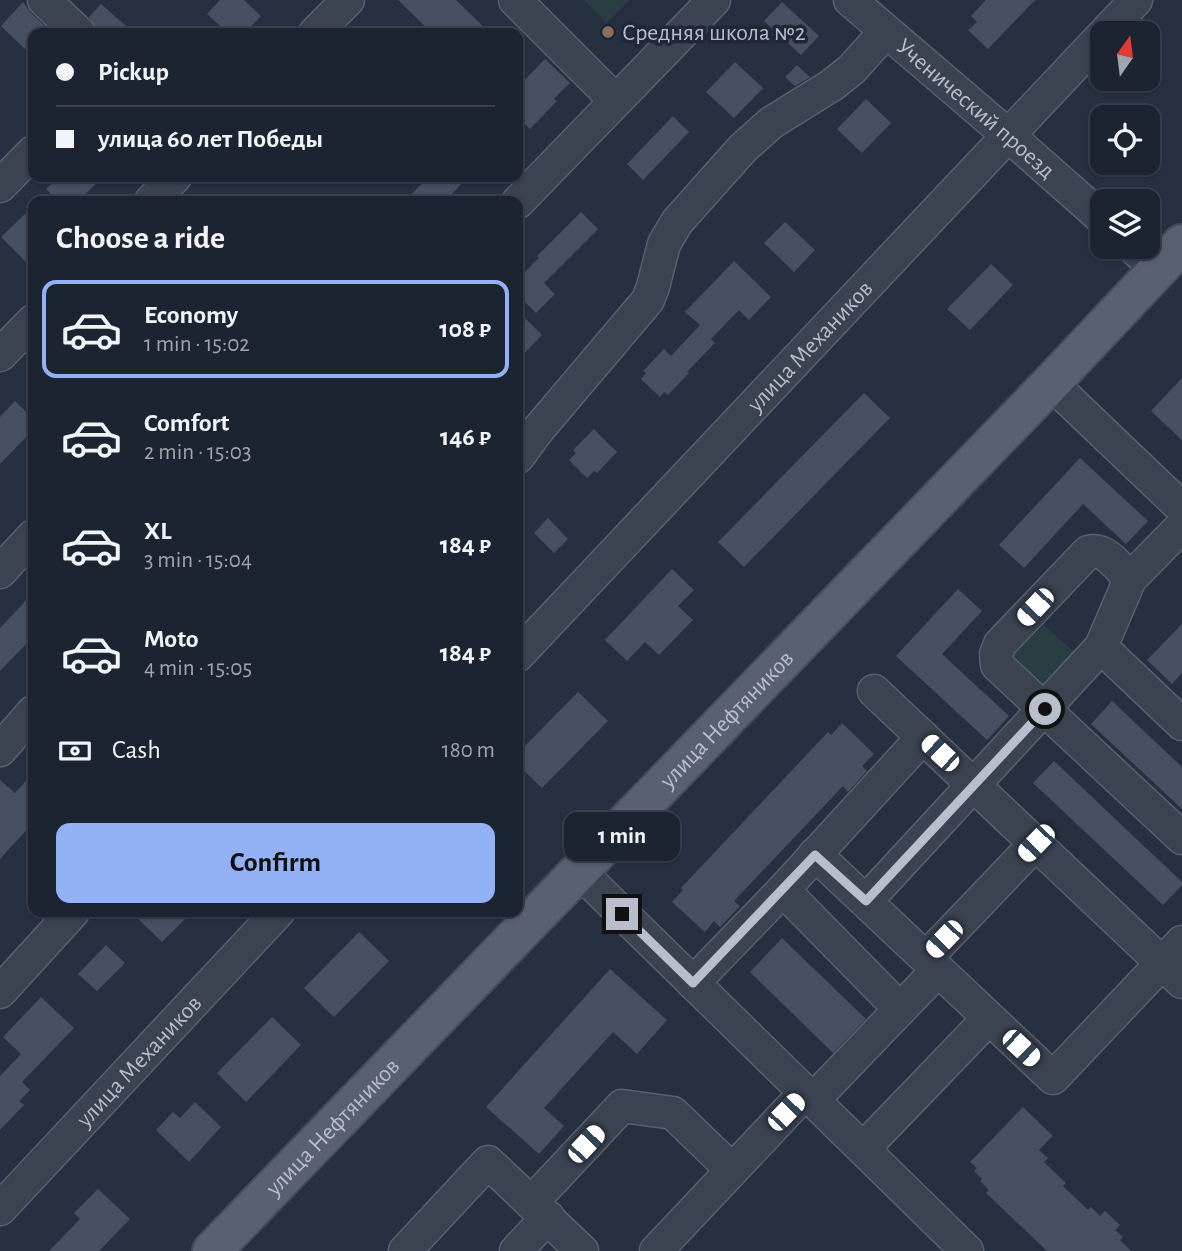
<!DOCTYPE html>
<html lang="en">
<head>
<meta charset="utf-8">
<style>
	:root { --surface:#1d2431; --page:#2a303d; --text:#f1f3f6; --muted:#a0a4ab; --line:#3b414d; --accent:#92b2f5 }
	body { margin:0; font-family:"Alegreya Sans",sans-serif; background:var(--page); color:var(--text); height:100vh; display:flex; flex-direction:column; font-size:26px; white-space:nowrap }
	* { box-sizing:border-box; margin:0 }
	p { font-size:23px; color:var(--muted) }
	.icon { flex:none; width:38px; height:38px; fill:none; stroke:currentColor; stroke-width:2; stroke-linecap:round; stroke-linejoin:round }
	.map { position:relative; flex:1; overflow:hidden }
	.sheet { position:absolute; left:28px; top:196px; width:495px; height:721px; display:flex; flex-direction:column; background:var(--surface); border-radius:14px; box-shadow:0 2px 5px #0004,0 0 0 2px var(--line) }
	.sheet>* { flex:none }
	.banner { position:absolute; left:28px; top:28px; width:495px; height:154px; border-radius:14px; box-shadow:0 2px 5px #0004,0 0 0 2px var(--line); display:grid; align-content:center; height:154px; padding:0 28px; background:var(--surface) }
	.needle { width:46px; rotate:14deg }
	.tools { position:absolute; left:1090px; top:21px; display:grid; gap:14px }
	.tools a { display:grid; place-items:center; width:70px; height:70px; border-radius:14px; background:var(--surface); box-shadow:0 2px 5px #0004,0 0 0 2px var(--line); font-size:35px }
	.end { position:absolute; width:32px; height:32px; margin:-16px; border:9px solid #b8becb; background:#111; box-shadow:0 0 0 4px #111 }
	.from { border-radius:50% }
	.bubble { position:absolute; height:49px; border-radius:14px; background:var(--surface); box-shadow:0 2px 5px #0004,0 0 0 2px var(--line); font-size:23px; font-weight:600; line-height:49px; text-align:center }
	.car { position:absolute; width:21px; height:42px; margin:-21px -10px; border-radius:9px; box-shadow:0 0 5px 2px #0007; background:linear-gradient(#fff 24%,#345 0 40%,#fff 0 76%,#345 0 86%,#fff 0) }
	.banner b { display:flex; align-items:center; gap:24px; height:66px; font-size:26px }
	.banner b+b { border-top:2px solid var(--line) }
	.banner i { width:18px; height:18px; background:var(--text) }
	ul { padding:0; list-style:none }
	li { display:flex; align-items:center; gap:21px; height:98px; margin:0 14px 10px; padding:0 14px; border:4px solid transparent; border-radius:14px }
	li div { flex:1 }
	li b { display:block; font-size:26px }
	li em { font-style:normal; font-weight:600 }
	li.selected { border-color:var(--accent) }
	li>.icon { width:63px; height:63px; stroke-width:1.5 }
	h2 { padding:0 28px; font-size:32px; line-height:84px }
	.pay { display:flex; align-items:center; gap:18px; height:77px; padding:0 28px; font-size:26px }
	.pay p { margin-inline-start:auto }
	.action { display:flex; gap:14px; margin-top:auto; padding:14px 28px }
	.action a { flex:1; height:80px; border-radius:14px; background:var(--accent); color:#111; font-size:28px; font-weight:600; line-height:80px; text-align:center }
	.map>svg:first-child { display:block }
	.green { fill:#293d42 }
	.building { fill:#465062 }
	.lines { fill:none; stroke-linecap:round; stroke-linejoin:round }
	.minor-casing { stroke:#59606e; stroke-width:35 }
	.major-casing { stroke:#454b5a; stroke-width:42 }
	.minor { stroke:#3b4250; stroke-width:32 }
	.major { stroke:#596170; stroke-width:38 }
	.route { stroke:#b8becb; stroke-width:9 }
	.education-dot { fill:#8d6e63; stroke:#202736; stroke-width:2.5 }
	.labels { text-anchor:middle; stroke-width:7; stroke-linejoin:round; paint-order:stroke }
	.poi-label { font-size:24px; fill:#b8becb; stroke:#202736; text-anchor:start }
	.street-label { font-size:24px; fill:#b8becb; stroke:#202736 }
</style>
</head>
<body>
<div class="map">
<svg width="1182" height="1251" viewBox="0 0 1182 1251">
	<rect width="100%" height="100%" fill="#273041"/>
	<g class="green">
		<path d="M584,0H629L606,23Z"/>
		<path d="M1038,620L1075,653L1042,691L1005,657Z"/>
	</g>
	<g class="building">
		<path d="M220,0H244L261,16L245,33H228L207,14Z"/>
		<path d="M398,0H456L490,33H432Z"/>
		<path d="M986,0H1035L988,49L968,30L977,22L971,16Z"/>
		<path d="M23,2L31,13L46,27L40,33H33V40L25,49L1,26Z"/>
		<path d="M782,2L819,36L801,55L764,21Z"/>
		<path d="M101,4L134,33H100L97,30L89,17Z"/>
		<path d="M545,59L570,83L554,99L557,101L530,129L518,117V87Z"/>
		<path d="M735,62L763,88L734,118L706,92Z"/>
		<path d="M797,65L810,77L795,86L785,77Z"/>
		<path d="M866,99L891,123L862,153L837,129Z"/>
		<path d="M673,116L689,132L643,180L627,164Z"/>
		<path d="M59,177H103L78,201H58L46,189Z"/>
		<path d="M428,177H468L445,201H405Z"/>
		<path d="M581,212L598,229L544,283L555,294L536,313L518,295V279L539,258L537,256Z"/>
		<path d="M25,214L33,223V269L1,237Z"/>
		<path d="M785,222L815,250L794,272L764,243Z"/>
		<path d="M734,261L771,297L749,320L739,310L711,339L715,343L687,372L689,373L668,395L664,392L660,397L641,379L646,373L643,371L664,349L671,356L700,325L685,312Z"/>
		<path d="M991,264L1013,285L970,330L947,309Z"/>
		<path d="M518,311L542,335L518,360Z"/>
		<path d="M1182,378V440L1151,411Z"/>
		<path d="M864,393L890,418L744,567L718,542Z"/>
		<path d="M15,401L33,419V430L0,464V417Z"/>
		<path d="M594,429L617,452L597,473L594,471L587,478L569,460L576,453L573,450Z"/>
		<path d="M1080,458L1148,521L1126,544L1083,504L1024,568L999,545Z"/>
		<path d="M548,518L568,539L554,553L534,533Z"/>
		<path d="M672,569L694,590L678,606L693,620L659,655L645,642L627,661L605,640Z"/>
		<path d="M958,589L982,611L942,654L1009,716L987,740L896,656Z"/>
		<path d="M33,593V637L0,671V628Z"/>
		<path d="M1182,624V673L1172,684L1147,660Z"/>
		<path d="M578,692L608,721L542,788L518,765V753Z"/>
		<path d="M1112,701L1182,767V809L1091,724Z"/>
		<path d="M842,723L874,754L862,766L867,771L848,792L843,786L734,901L740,906L720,927L714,921L705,932L672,902L683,890L681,888L828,732L831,735Z"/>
		<path d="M1054,761L1182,882V885L1163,905L1033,783Z"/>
		<path d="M33,773V823L0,859V780L15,793Z"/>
		<path d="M131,912H192L162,942Z"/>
		<path d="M359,932L389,961L334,1017L304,988Z"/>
		<path d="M782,938L866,1019L833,1053L750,972Z"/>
		<path d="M106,945L125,963L97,991L78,974Z"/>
		<path d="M610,969L667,1020L637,1054L613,1032L544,1108L564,1126L539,1154L486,1107Z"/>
		<path d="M41,997L74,1028L22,1082L30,1090L19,1101L24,1105L0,1130V1076L21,1054L3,1037Z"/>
		<path d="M272,1017L301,1045L246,1102L217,1073Z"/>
		<path d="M195,1102L221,1127L189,1162L156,1130L173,1112L180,1118Z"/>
		<path d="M1023,1107L1053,1136L1039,1150L1048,1158L1044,1162L1066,1183L1063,1186L1088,1210L1091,1207L1100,1216L1105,1211L1120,1225L1115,1230L1123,1237L1120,1240L1131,1251H1047L986,1193L989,1190L980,1181L982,1179L974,1171L977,1168L970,1162Z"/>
		<path d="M98,1189L130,1219L99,1251H49L80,1219L74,1213Z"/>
	</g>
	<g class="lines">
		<g class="minor-casing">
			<g id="minor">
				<path d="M44,0L79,33"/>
				<path d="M515,0L616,101"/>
				<path id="s1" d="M850,0L1009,136L1102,218"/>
				<path d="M315,33L348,0"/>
				<path d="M1105,33L1136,0"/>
				<path d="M0,186L33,152"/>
				<path d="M151,201L175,177"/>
				<path d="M518,202L714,0"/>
				<path d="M1133,247L1157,270"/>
				<path d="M0,355L33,321"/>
				<path d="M1051,383L1182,508"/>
				<path d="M518,457L537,431L648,300L653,287L664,244L677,222L743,148L771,123L832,85L852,69L886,31"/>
				<path d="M0,572L33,536"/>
				<path d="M1130,579C1119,568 1106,547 1088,552L1000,644L996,654L997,665L1182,838"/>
				<path d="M1101,647L1182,724"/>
				<path id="s2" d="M518,655L1102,36"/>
				<path d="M874,691L1182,982"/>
				<path d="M0,750L33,712"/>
				<path d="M815,854L1053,1078L1182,942"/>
				<path d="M579,871L967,1251"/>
				<path d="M783,890L900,1009"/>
				<path d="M866,901L1101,647L1130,579L1182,526"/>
				<path d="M926,958L1036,843"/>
				<path d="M693,983L783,890L923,737"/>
				<path d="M0,992L73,912"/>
				<path d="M813,1100L938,970"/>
				<path d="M863,1149L989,1018"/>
				<path d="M531,1203L622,1106L673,1113L732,1170"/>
				<path id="s3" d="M0,1209L278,912"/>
				<path d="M405,1251L488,1162L582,1251"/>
				<path d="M516,1251L548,1217"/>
				<path d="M656,1251L805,1093"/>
			</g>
		</g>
		<g class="major-casing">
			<g id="major">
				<path id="s4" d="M212,1251L1051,383L1182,244"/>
			</g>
		</g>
		<use href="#minor" class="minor"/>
		<use href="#major" class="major"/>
	</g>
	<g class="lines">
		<path class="route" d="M622,914L693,983L815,855L866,901L1045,709"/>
	</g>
	<circle class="education-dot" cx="608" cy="32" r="7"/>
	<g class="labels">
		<g class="poi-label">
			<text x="622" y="40">Средняя школа №2</text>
		</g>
		<g class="street-label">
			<text dy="8" stroke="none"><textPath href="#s1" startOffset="166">Ученический проезд</textPath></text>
			<text dy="8" stroke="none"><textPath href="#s2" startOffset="425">улица Механиков</textPath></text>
			<text dy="8" stroke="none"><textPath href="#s4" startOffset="740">улица Нефтяников</textPath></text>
			<text dy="8" stroke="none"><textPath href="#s3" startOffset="203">улица Механиков</textPath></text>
			<text dy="8" stroke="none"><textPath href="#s4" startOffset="173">улица Нефтяников</textPath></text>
		</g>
	</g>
</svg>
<div class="tools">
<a><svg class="needle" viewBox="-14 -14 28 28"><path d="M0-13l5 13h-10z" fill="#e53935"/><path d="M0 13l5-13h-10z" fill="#a0a4ab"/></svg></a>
<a><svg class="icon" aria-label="locate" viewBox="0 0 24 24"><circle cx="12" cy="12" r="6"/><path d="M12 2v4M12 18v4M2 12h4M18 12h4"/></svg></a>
<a><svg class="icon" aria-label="layers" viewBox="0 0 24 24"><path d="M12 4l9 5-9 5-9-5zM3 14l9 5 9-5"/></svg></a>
</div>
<i class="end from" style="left:1045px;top:709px"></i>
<i class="end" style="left:622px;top:914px"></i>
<div class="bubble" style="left:564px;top:812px;width:116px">1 min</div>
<i class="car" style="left:1035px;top:607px;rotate:223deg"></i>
<i class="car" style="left:940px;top:753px;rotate:313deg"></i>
<i class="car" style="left:1036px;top:843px;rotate:224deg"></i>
<i class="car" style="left:944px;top:939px;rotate:224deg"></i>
<i class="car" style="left:1021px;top:1048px;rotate:133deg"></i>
<i class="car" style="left:786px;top:1112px;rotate:44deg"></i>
<i class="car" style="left:586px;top:1144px;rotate:43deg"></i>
<div class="banner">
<b><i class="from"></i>Pickup</b>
<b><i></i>улица 60 лет Победы</b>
</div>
<section class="sheet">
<h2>Choose a ride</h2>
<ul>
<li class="selected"><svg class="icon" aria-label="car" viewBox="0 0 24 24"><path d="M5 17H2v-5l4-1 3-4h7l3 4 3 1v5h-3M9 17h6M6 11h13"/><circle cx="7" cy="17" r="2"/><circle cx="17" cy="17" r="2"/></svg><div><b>Economy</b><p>1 min · 15:02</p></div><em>108 ₽</em></li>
<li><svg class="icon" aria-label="car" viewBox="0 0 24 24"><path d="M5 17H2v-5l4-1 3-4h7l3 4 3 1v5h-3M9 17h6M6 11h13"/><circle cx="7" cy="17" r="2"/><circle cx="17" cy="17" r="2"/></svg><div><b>Comfort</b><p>2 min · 15:03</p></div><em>146 ₽</em></li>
<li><svg class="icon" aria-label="car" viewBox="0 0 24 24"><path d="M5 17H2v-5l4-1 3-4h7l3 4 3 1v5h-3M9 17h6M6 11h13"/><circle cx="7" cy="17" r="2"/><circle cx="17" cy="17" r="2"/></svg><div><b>XL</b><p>3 min · 15:04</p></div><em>184 ₽</em></li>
<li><svg class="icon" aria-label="car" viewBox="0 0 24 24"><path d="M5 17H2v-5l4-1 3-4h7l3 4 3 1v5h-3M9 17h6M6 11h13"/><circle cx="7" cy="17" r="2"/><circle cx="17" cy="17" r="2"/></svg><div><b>Moto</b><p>4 min · 15:05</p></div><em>184 ₽</em></li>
</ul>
<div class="pay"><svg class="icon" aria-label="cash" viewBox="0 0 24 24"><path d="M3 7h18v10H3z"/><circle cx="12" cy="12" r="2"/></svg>Cash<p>180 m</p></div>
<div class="action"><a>Confirm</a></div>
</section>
</div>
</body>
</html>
